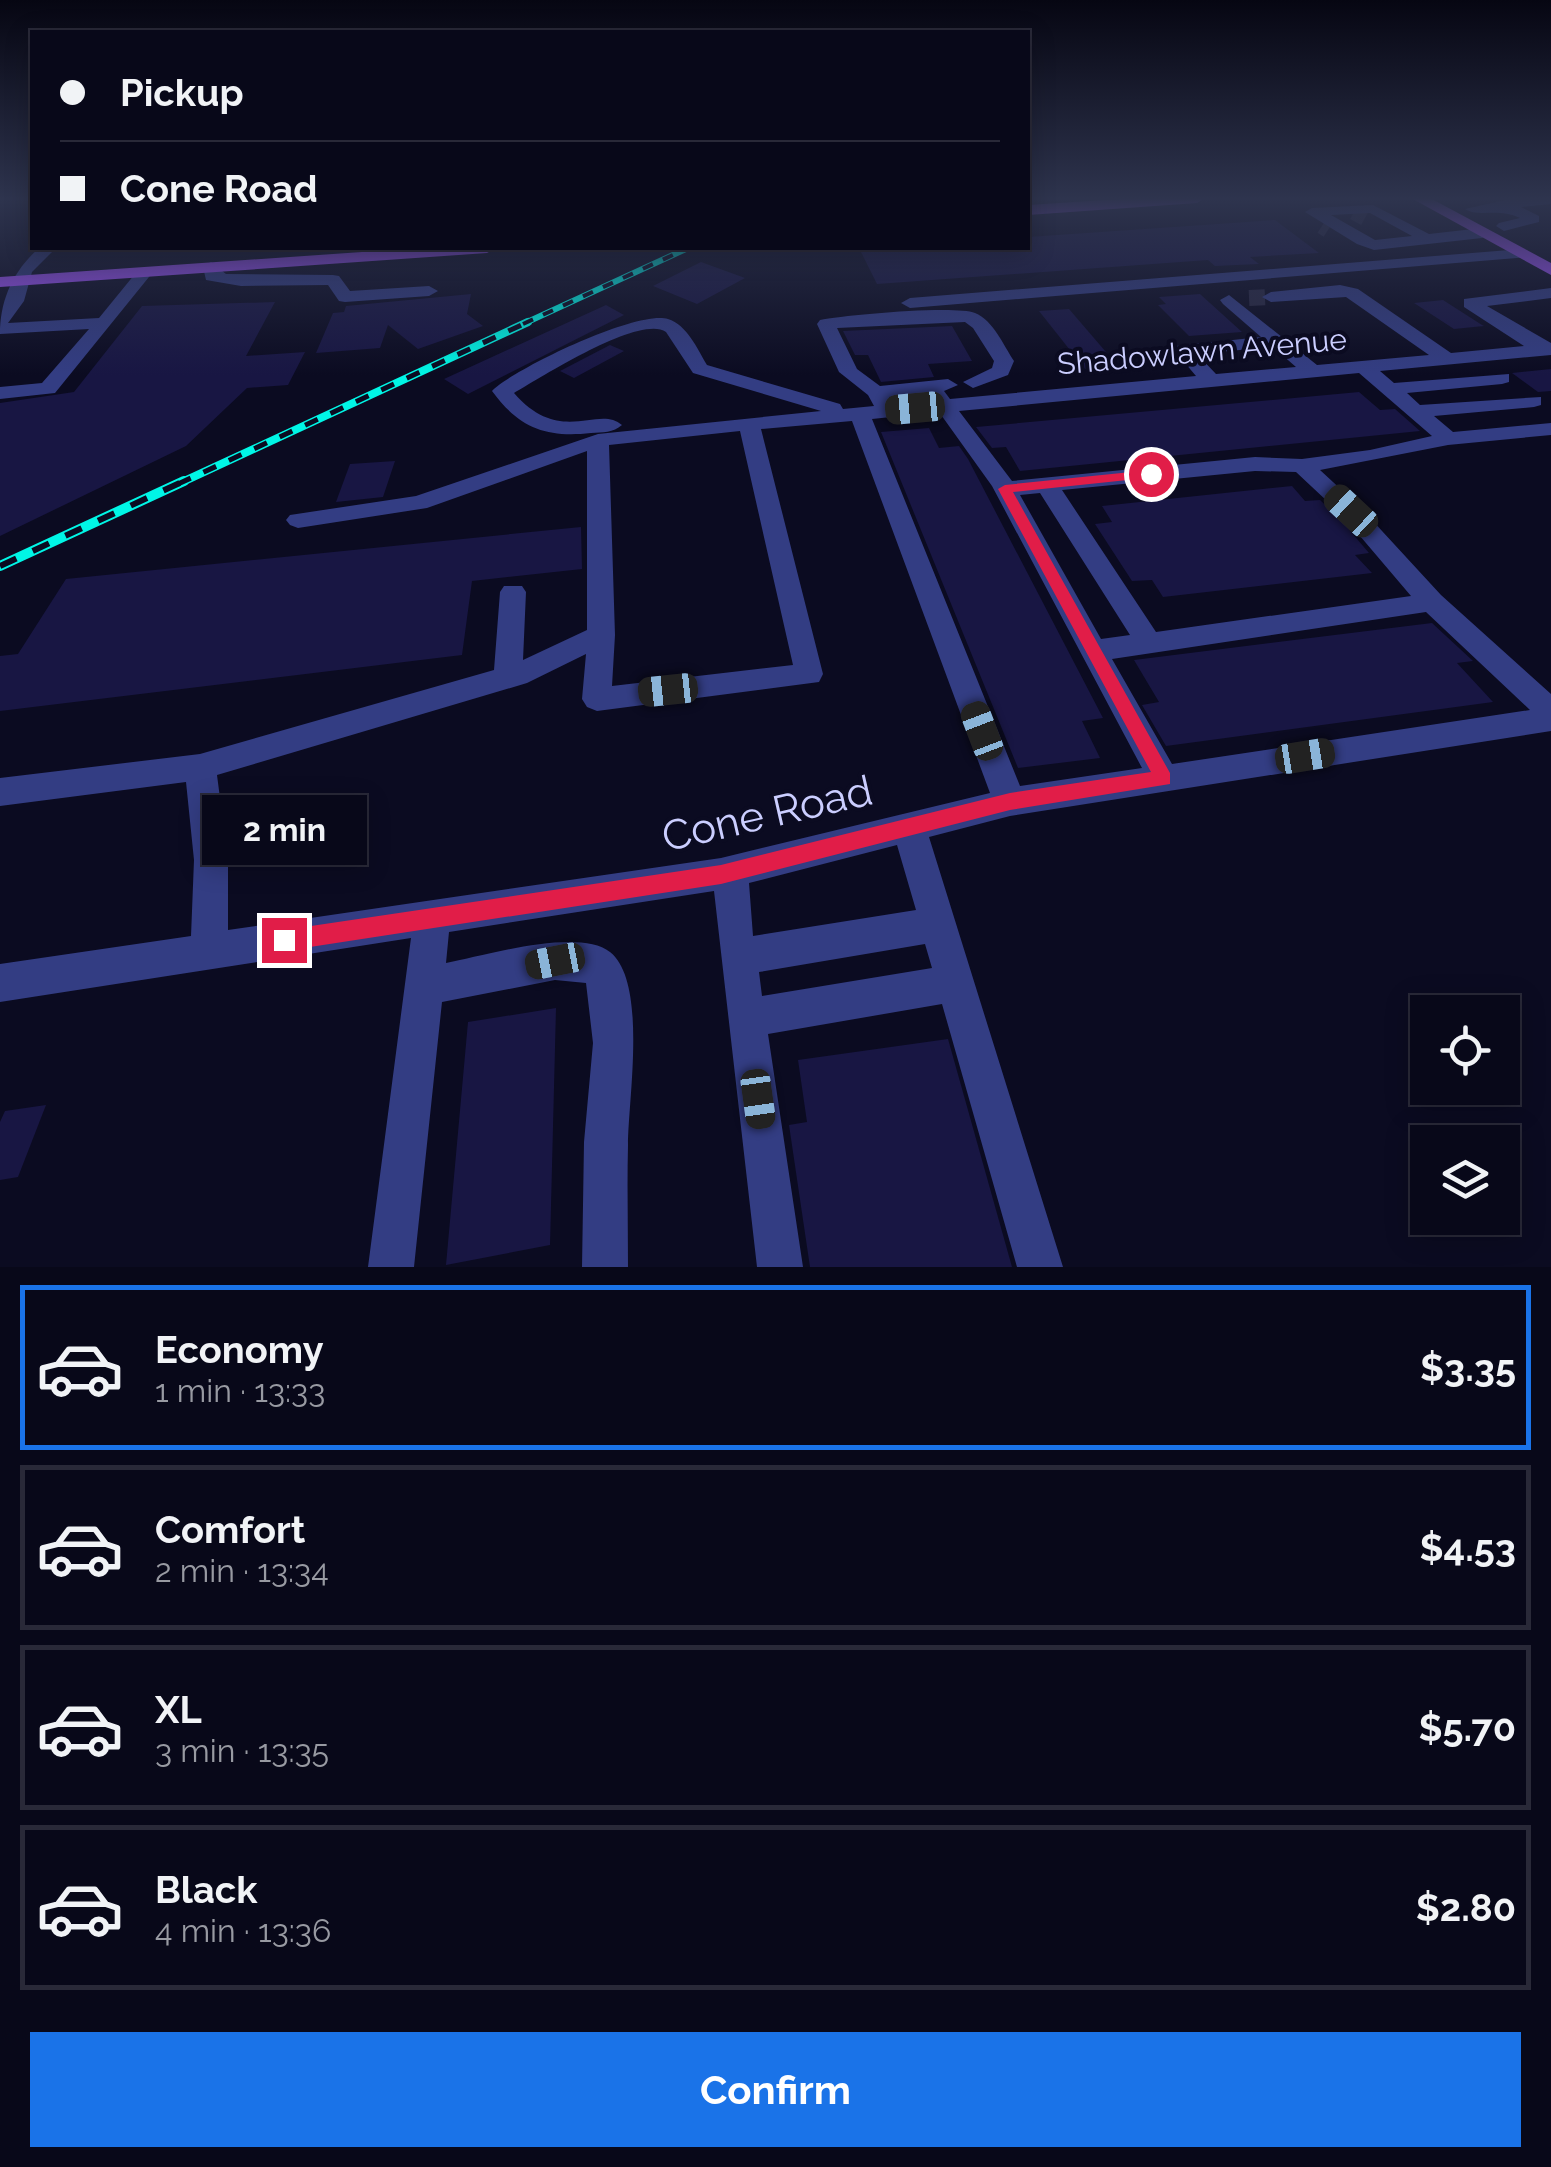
<!DOCTYPE html>
<html lang="en">
<head>
<meta charset="utf-8">
<style>
	:root { --surface:#080819; --page:#112; --text:#f1f3f6; --muted:#989aa2; --line:#292938; --accent:#1a73e8 }
	body { margin:0; font-family:Raleway,sans-serif; background:var(--page); color:var(--text); height:100vh; display:flex; flex-direction:column; font-size:38px; white-space:nowrap }
	* { box-sizing:border-box; margin:0 }
	p { font-size:32px; color:var(--muted) }
	.icon { flex:none; width:55px; height:55px; fill:none; stroke:currentColor; stroke-width:2; stroke-linecap:round; stroke-linejoin:round }
	.map { position:relative; height:1267px; overflow:hidden }
	.drawer { display:flex; flex-direction:column; background:var(--surface); flex:1 }
	.drawer>* { flex:none }
	.banner { position:absolute; left:30px; top:30px; width:1000px; height:220px; border-radius:0px; box-shadow:0 5px 25px #0003,0 0 0 2px var(--line); display:grid; align-content:center; height:220px; padding:0 30px; background:var(--surface) }
	.tools { position:absolute; left:1410px; top:995px; display:grid; gap:20px }
	.tools a { display:grid; place-items:center; width:110px; height:110px; border-radius:0px; background:var(--surface); box-shadow:0 5px 25px #0003,0 0 0 2px var(--line); font-size:50px }
	.end { position:absolute; width:45px; height:45px; margin:-22px; border:12px solid #e11d48; background:#fff; box-shadow:0 0 0 5px #fff }
	.from { border-radius:50% }
	.bubble { position:absolute; height:70px; border-radius:0px; background:var(--surface); box-shadow:0 5px 25px #0003,0 0 0 2px var(--line); font-size:32px; font-weight:700; line-height:70px; text-align:center }
	.car { position:absolute; width:30px; height:60px; margin:-30px -15px; border-radius:12px; box-shadow:0 0 8px 2px #0007; background:linear-gradient(#222 24%,#8ab4d8 0 40%,#222 0 76%,#8ab4d8 0 86%,#222 0) }
	.banner b { display:flex; align-items:center; gap:35px; height:95px; font-size:38px }
	.banner b+b { border-top:2px solid var(--line) }
	.banner i { width:25px; height:25px; background:var(--text) }
	ul { padding:18px 0 0; list-style:none }
	li { display:flex; align-items:center; gap:30px; height:165px; margin:0 20px 15px; padding:0 10px; border:5px solid var(--line); border-radius:0px }
	li div { flex:1 }
	li b { display:block; font-size:38px }
	li em { font-style:normal; font-weight:700 }
	li.active { border-color:var(--accent) }
	li>.icon { width:90px; height:90px; stroke-width:1.5 }
	.action { display:flex; gap:20px; margin-top:auto; padding:20px 30px }
	.action a { flex:1; height:115px; border-radius:0px; background:var(--accent); color:#fff; font-size:40px; font-weight:700; line-height:115px; text-align:center }
	.map>svg:first-child { display:block }
	.building { fill:#181643 }
	.lines { fill:none; stroke-linecap:round; stroke-linejoin:round }
	.minor-tunnel { stroke:#282842; stroke-width:16; stroke-dasharray:16 8; stroke-linecap:butt }
	.minor { fill:#333d83; fill-rule:evenodd }
	.major { fill:#a252ff; fill-rule:evenodd }
	.rail-far2-casing { stroke:#00f6e6; stroke-width:6 }
	.rail-far1-casing { stroke:#00f6e6; stroke-width:8 }
	.rail-casing { stroke:#00f6e6; stroke-width:10 }
	.rail-far2 { stroke:#0b0b21; stroke-width:4; stroke-dasharray:11; stroke-linecap:butt }
	.rail-far1 { stroke:#0b0b21; stroke-width:5; stroke-dasharray:14; stroke-linecap:butt }
	.rail { stroke:#0b0b21; stroke-width:6; stroke-dasharray:18; stroke-linecap:butt }
	.route { fill:#e11d48 }
	.labels { text-anchor:middle; stroke-width:8; stroke-linejoin:round; paint-order:stroke }
	.far-street-label { font-size:30px; fill:#cbceff; stroke:#0b0b21 }
	.near-street-label { font-size:42px; fill:#cbceff; stroke:#0b0b21 }
</style>
</head>
<body>
<div class="map">
<svg width="1551" height="1267" viewBox="0 0 1551 1267">
	<rect width="100%" height="100%" fill="#0b0b21"/>
	<g class="building">
		<path d="M1275,220L1319,253L1250,257L1259,264L1215,266L1208,260L877,284L859,248H1028V237Z"/>
		<path d="M701,262L745,278L697,304L653,286Z"/>
		<path d="M471,294L467,314L483,326L418,349L388,325L380,348L316,353L333,313L344,312L346,306Z"/>
		<path d="M1200,294L1242,332L1189,336L1158,305L1166,304L1159,297Z"/>
		<path d="M1443,300L1482,325L1484,326L1454,329L1414,303Z"/>
		<path d="M275,302L246,356L305,352L288,385L247,388L186,446L0,536V403L74,392L142,306Z"/>
		<path d="M606,305L624,315L468,394L444,379Z"/>
		<path d="M1069,309L1118,366L1085,369L1039,311Z"/>
		<path d="M952,326L972,361L928,364L934,377L881,382L868,355H855L843,331Z"/>
		<path d="M610,345L624,351L574,378L560,371Z"/>
		<path d="M1551,369V391L1538,392L1512,373Z"/>
		<path d="M1359,392L1380,410L1395,409L1420,431L1020,471L1006,447L992,448L976,427Z"/>
		<path d="M929,428L939,448L959,446L968,459L1103,718L1082,721L1100,758L1018,768L881,432Z"/>
		<path d="M395,461L383,497L336,502L350,464Z"/>
		<path d="M1292,486L1305,501L1320,500L1340,519L1369,553L1355,555L1372,573L1163,597L1152,580L1132,581L1095,524L1112,522L1102,506Z"/>
		<path d="M581,527L582,569L472,581L462,655L0,711V656L18,654L66,579Z"/>
		<path d="M1432,623L1473,661L1457,663L1493,702L1166,746L1142,705L1159,702L1134,660Z"/>
		<path d="M556,1008L550,1245L446,1265L468,1022Z"/>
		<path d="M948,1039L1012,1267H810L789,1125L807,1122L798,1060Z"/>
		<path d="M46,1105L18,1177L0,1180V1122L5,1111Z"/>
	</g>
	<g class="lines">
		<g class="minor-tunnel">
			<path d="M1354,212L1365,218"/>
			<path d="M1322,226L1328,230"/>
			<path d="M1249,298L1271,297"/>
		</g>
		<g class="minor">
			<path d="M1551,198V204L1521,207L1539,216V222L1504,231L1496,226L1499,223L1520,218C1498,207 1479,218 1465,209L1505,200Z"/>
			<path d="M1373,205L1429,234L1482,228L1490,233L1482,238L1374,250L1357,244L1305,212L1312,208ZM1370,213L1412,236L1375,240L1331,215Z"/>
			<path d="M39,248H56L32,272L24,301L8,323L99,318L139,269L153,272L55,393L0,399V387L42,383L89,329L0,334C0,300 13,271 39,248Z"/>
			<path d="M1522,249L1528,251V257L910,308L901,303L910,298Z"/>
			<path d="M211,262L226,274L333,275L339,276L350,291L429,286L438,291L429,296L345,302L339,301L328,285L241,286L206,280L203,267Z"/>
			<path d="M1340,285L1358,289L1451,353L1524,346L1464,307V299L1551,288V298L1487,306L1551,343V355L1380,371L1394,383L1509,374V382L1502,384L1407,393L1420,405L1541,397V405L1534,407L1434,416L1453,432L1551,423V435L1448,445L1320,470L1359,506L1441,595L1551,694V731L1010,816L929,837L1063,1267H1017L942,1004L768,1034L803,1267H757L714,891L449,932L446,963C483,956 578,927 610,952C648,982 628,1100 628,1145C627,1186 628,1226 628,1267H582L584,1142L593,1043L586,983L555,980L442,1002L414,1267H368L411,938L0,1002V964L191,936L194,860L186,782L0,806V778L200,754L494,670L500,592L504,586H522L526,592L523,660L587,630V451L427,508L298,528L290,525L286,520L290,515L416,496L598,434L821,411L693,373L666,332C640,314 542,377 514,393C561,447 598,404 622,425C613,433 603,432 591,433C546,438 519,428 492,391C513,369 638,309 668,319C687,325 697,348 707,365L840,404L843,409L874,406L868,395L839,372L817,324L820,320C844,315 955,305 975,313C993,320 1004,346 1014,361L1008,375L973,388L963,382L992,368L994,361L973,328L965,322L837,328L857,369L880,386L948,379L958,385L944,391L950,399L1196,376L1174,350L1176,346L1261,337L1223,304L1220,300L1229,295L1317,365L1429,355L1346,297L1271,302L1262,297L1271,292ZM1273,347L1296,367L1216,374L1197,354ZM1359,373L1432,436L1370,450L1302,459L1255,457L1012,481L959,411ZM925,393L931,401L893,404L889,397ZM939,412L992,486L1142,768L1020,786L872,419ZM852,421L990,793L721,858L228,930V860L217,775L527,683L586,654L582,699L587,707L597,711L819,682L823,674L761,429ZM740,431L793,665L612,686L615,635L609,445ZM1255,471L1296,472L1343,516L1411,596L1156,632L1062,490ZM1040,493L1130,635L1101,639L1020,495ZM1426,612L1530,710L1172,764L1112,659ZM897,845L916,910L753,936L749,883ZM925,944L932,968L762,996L759,972Z"/>
		</g>
		<g class="major">
			<path d="M1136,198H1205L1197,203L1028,215V205Z"/>
			<path d="M1411,198H1430L1551,263V275Z"/>
			<path d="M420,248H496L487,253L0,287V277Z"/>
		</g>
		<g class="rail-far2-casing">
			<path id="rail-far2" d="M523,324L688,248"/>
		</g>
		<g class="rail-far1-casing">
			<path id="rail-far1" d="M178,484L528,322"/>
		</g>
		<g class="rail-casing">
			<path id="rail" d="M0,566L184,481"/>
		</g>
		<use href="#rail-far2" class="rail-far2"/>
		<use href="#rail-far1" class="rail-far1"/>
		<use href="#rail" class="rail"/>
	</g>
	<linearGradient id="sky" x2="0" y2="1"><stop stop-color="#060612"/><stop offset="0.53" stop-color="#2e344e"/><stop offset="1" stop-color="#2e344e" stop-opacity="0"/></linearGradient>
	<rect width="1551" height="375" fill="url(#sky)"/>
	<path class="route" d="M1151,470L1158,474L1156,477L1013,492L1170,773V784L1010,810L721,884L284,951L276,948L273,940L276,933L284,930L721,865L1010,793L1151,772L998,489L1005,485Z"/>
	<g class="labels">
		<g class="far-street-label">
			<text transform="translate(1202 352) rotate(-5)" y="10">Shadowlawn Avenue</text>
		</g>
		<g class="near-street-label">
			<text transform="translate(767 813) rotate(-13)" y="15">Cone Road</text>
		</g>
	</g>
</svg>
<div class="tools">
<a><svg class="icon" aria-label="locate" viewBox="0 0 24 24"><circle cx="12" cy="12" r="6"/><path d="M12 2v4M12 18v4M2 12h4M18 12h4"/></svg></a>
<a><svg class="icon" aria-label="layers" viewBox="0 0 24 24"><path d="M12 4l9 5-9 5-9-5zM3 14l9 5 9-5"/></svg></a>
</div>
<i class="end from" style="left:1151px;top:474px"></i>
<i class="end" style="left:284px;top:940px"></i>
<div class="bubble" style="left:202px;top:795px;width:165px">2 min</div>
<i class="car" style="left:915px;top:408px;rotate:265deg"></i>
<i class="car" style="left:1351px;top:511px;rotate:313deg"></i>
<i class="car" style="left:668px;top:690px;rotate:264deg"></i>
<i class="car" style="left:982px;top:731px;rotate:339deg"></i>
<i class="car" style="left:1305px;top:756px;rotate:81deg"></i>
<i class="car" style="left:555px;top:961px;rotate:259deg"></i>
<i class="car" style="left:758px;top:1099px;rotate:172deg"></i>
<div class="banner">
<b><i class="from"></i>Pickup</b>
<b><i></i>Cone Road</b>
</div>
</div>
<section class="drawer">
<ul>
<li class="active"><svg class="icon" aria-label="car" viewBox="0 0 24 24"><path d="M5 17H2v-5l4-1 3-4h7l3 4 3 1v5h-3M9 17h6M6 11h13"/><circle cx="7" cy="17" r="2"/><circle cx="17" cy="17" r="2"/></svg><div><b>Economy</b><p>1 min · 13:33</p></div><em>$3.35</em></li>
<li><svg class="icon" aria-label="car" viewBox="0 0 24 24"><path d="M5 17H2v-5l4-1 3-4h7l3 4 3 1v5h-3M9 17h6M6 11h13"/><circle cx="7" cy="17" r="2"/><circle cx="17" cy="17" r="2"/></svg><div><b>Comfort</b><p>2 min · 13:34</p></div><em>$4.53</em></li>
<li><svg class="icon" aria-label="car" viewBox="0 0 24 24"><path d="M5 17H2v-5l4-1 3-4h7l3 4 3 1v5h-3M9 17h6M6 11h13"/><circle cx="7" cy="17" r="2"/><circle cx="17" cy="17" r="2"/></svg><div><b>XL</b><p>3 min · 13:35</p></div><em>$5.70</em></li>
<li><svg class="icon" aria-label="car" viewBox="0 0 24 24"><path d="M5 17H2v-5l4-1 3-4h7l3 4 3 1v5h-3M9 17h6M6 11h13"/><circle cx="7" cy="17" r="2"/><circle cx="17" cy="17" r="2"/></svg><div><b>Black</b><p>4 min · 13:36</p></div><em>$2.80</em></li>
</ul>
<div class="action"><a>Confirm</a></div>
</section>
</body>
</html>
